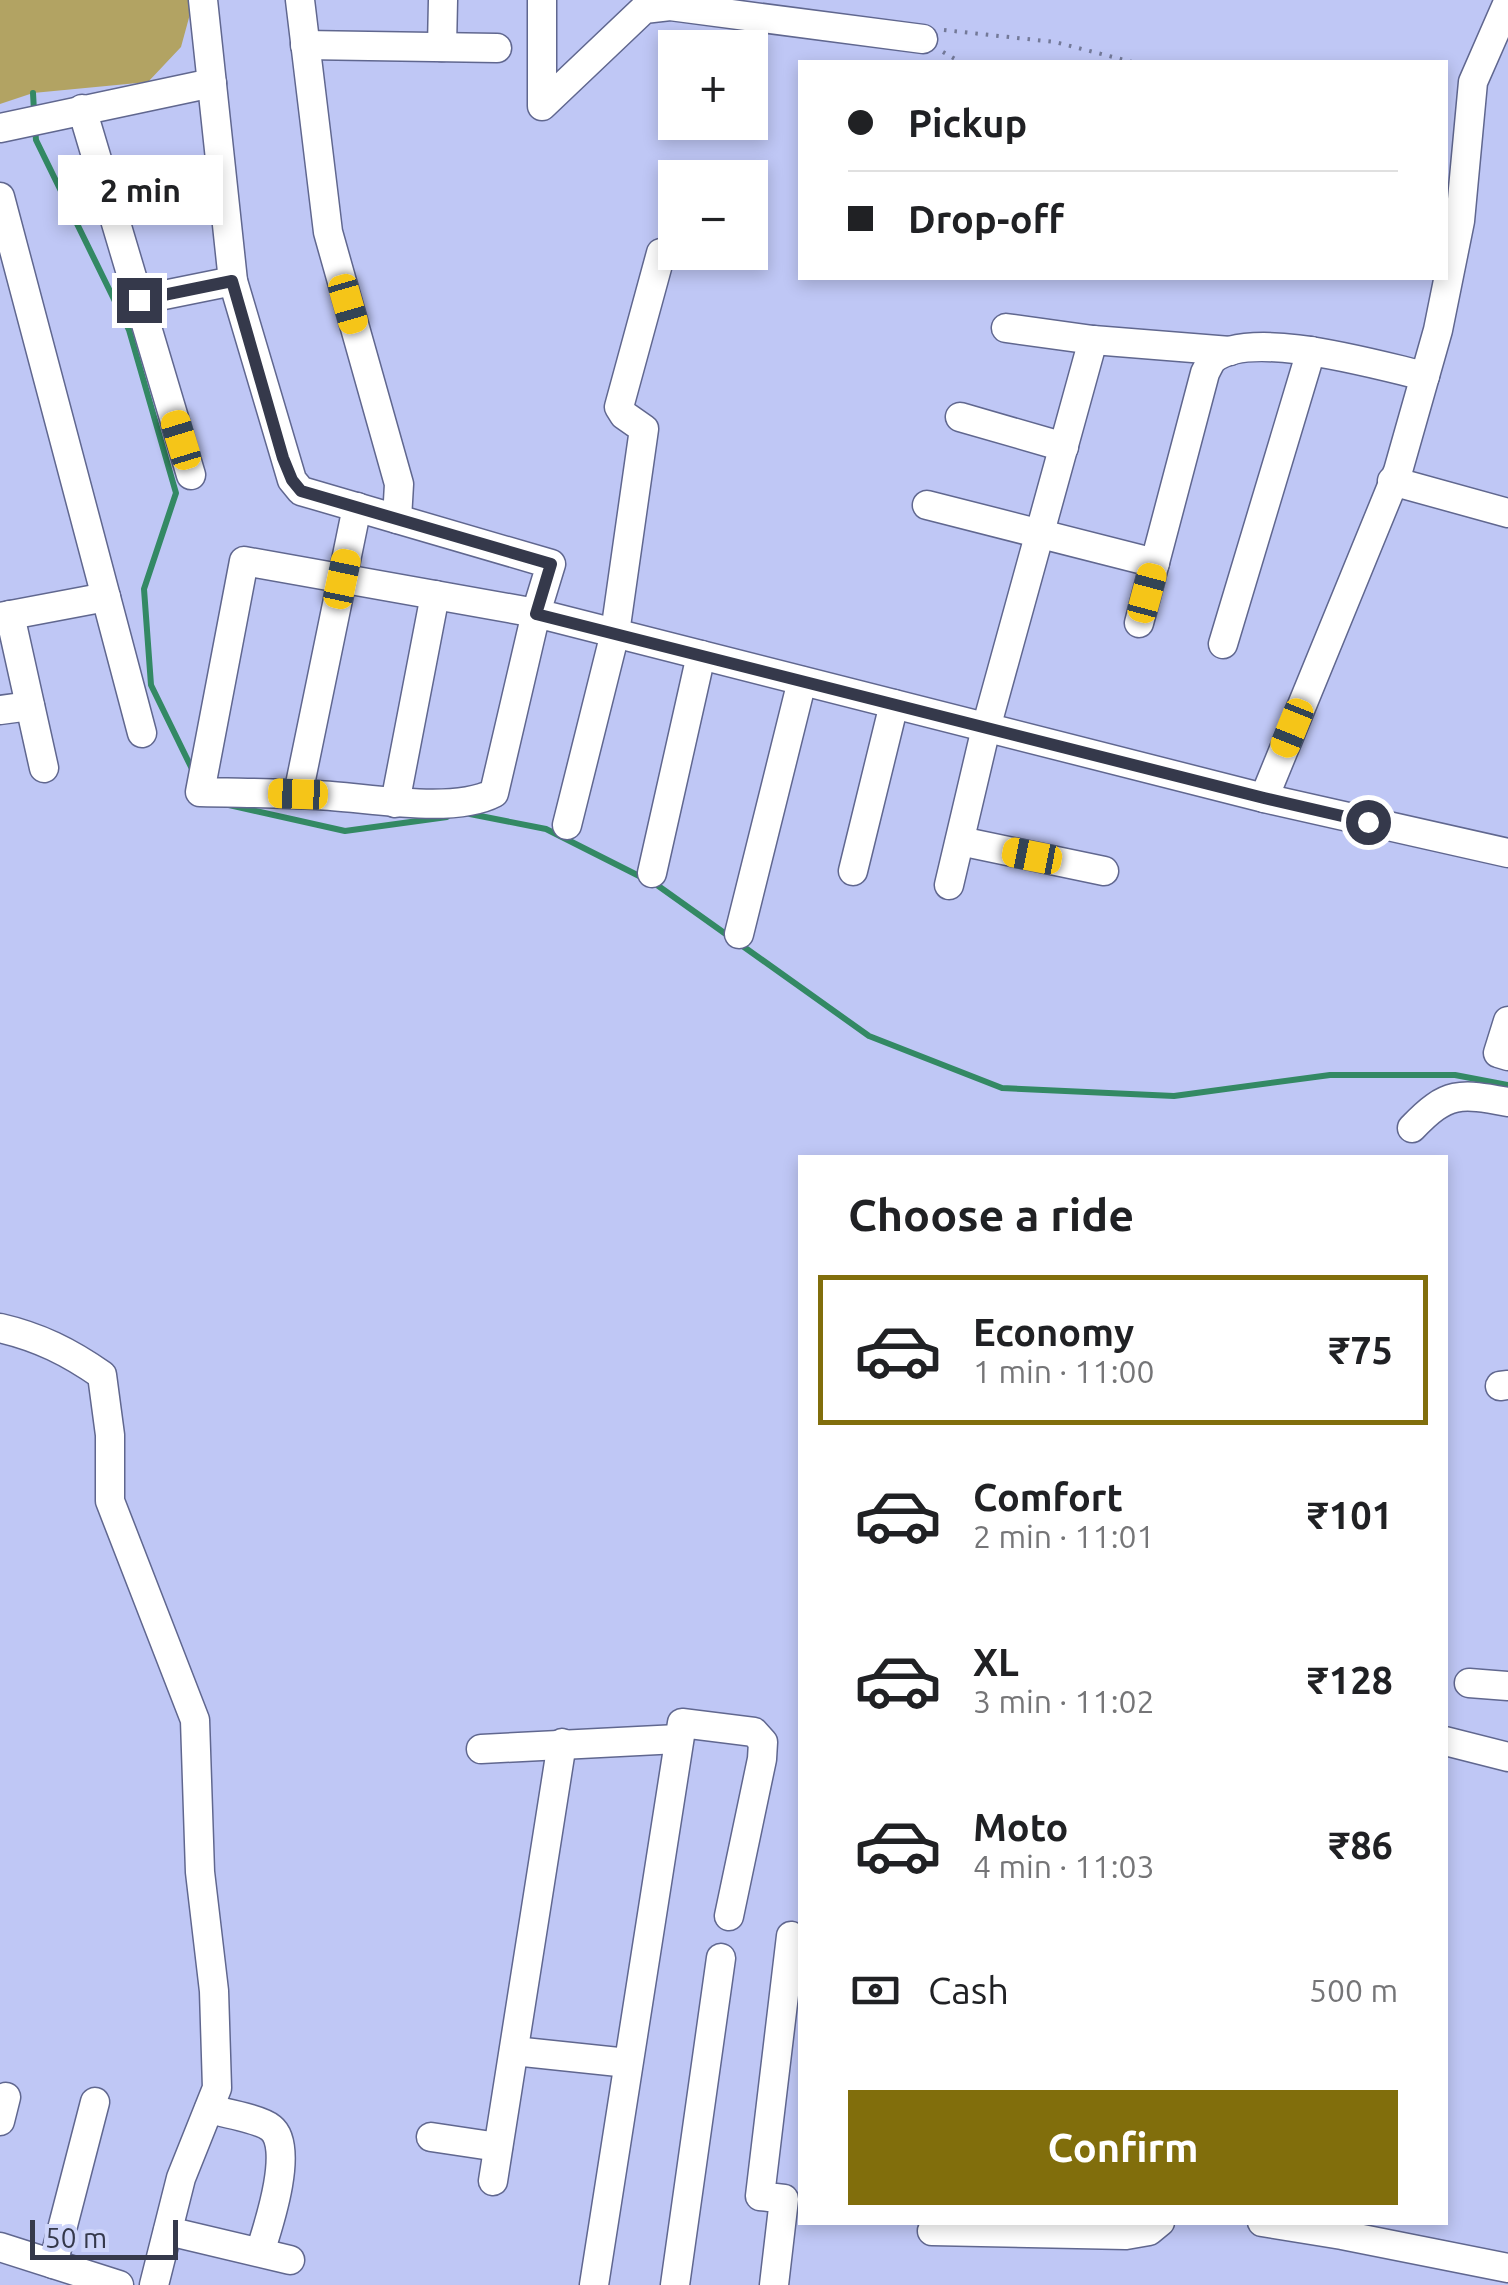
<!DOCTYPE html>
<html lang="en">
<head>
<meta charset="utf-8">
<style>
	:root { --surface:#fff; --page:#f6f6f6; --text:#202124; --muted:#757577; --line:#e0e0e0; --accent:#816e0c }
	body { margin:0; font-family:Ubuntu,sans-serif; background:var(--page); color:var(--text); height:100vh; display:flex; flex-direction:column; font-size:38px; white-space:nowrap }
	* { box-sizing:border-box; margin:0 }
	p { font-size:32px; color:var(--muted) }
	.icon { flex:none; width:55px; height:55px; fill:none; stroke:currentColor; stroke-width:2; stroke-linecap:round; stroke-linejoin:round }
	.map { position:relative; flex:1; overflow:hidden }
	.details { position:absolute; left:798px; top:1155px; width:650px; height:1070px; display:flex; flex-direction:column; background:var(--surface); border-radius:0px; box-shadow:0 5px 15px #0003 }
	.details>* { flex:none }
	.banner { position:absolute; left:798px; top:60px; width:650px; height:220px; border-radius:0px; box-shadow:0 5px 15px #0003; display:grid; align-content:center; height:220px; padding:0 50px; background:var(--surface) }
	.controls { position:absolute; left:658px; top:30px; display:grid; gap:20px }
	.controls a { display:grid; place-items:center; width:110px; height:110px; border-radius:0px; background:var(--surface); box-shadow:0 5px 15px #0003; font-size:50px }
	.scale { position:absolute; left:30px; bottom:25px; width:148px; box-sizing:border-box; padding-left:10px; border:5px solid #35394b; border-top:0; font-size:28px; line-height:35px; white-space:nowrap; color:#35394b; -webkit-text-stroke:8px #ced5fa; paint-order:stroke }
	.end { position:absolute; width:45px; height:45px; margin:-22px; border:12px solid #35394b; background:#fff; box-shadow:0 0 0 5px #fff }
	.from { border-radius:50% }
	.bubble { position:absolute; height:70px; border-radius:0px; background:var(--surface); box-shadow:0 5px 15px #0003; font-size:32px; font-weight:600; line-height:70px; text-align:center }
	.car { position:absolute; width:30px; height:60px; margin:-30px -15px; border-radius:12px; box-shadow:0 0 8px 2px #0007; background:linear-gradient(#f5c518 24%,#345 0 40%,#f5c518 0 76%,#345 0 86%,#f5c518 0) }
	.banner b { display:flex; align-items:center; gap:35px; height:95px; font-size:38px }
	.banner b+b { border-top:2px solid var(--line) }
	.banner i { width:25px; height:25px; background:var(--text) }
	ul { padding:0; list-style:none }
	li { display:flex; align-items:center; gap:30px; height:150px; margin:0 20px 15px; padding:0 30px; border:5px solid transparent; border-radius:0px }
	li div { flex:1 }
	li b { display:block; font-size:38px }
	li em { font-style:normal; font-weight:600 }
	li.on { border-color:var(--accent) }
	li>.icon { width:90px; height:90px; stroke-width:1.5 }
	h2 { padding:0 50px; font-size:45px; line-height:120px }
	.pay { display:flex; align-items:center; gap:25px; height:110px; padding:0 50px; font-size:38px }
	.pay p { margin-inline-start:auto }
	.button { display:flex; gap:20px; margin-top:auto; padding:20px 50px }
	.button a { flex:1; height:115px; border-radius:0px; background:var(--accent); color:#fff; font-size:40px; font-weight:600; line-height:115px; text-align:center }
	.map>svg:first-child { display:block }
	.green { fill:#b2a363 }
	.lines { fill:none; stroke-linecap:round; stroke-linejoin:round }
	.stream { stroke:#338964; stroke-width:6 }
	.minor-casing { stroke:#60678f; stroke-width:31 }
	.path { stroke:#737998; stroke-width:4; stroke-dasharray:2.5 8; stroke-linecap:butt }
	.minor { stroke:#fff; stroke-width:28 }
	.route { stroke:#35394b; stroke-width:12 }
</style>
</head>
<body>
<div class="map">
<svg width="1508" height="2285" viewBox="0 0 1508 2285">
	<rect width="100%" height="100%" fill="#bfc7f5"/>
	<path class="green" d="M0,0H193V3L181,47L148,82L33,93L0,104Z"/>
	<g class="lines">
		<g class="stream">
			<path d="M33,93L34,111"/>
			<path d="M35,128L36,140L129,330L176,493L144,589L151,685L194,773"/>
			<path d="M229,805L345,831L447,817"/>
			<path d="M470,814L546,829L657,885L869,1036L1002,1088L1174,1096L1330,1075H1455L1508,1085"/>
		</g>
		<g class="minor-casing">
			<g id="minor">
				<path d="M203,0L233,281L292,480L301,491L551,564L536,613L494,793C452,815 365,797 317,795C278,793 239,793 200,792L244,561L536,613L1264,798L1508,853"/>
				<path d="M300,0L328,232L399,484L397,519"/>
				<path d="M542,0V106L644,9L670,6L923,39"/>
				<path d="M305,45L497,48"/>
				<path d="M442,47L443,0"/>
				<path d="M82,109L191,475"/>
				<path d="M0,128L212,83"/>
				<path d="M0,197L142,733"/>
				<path d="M139,300L233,281"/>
				<path d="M1006,328L1093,340L1230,351"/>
				<path d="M960,417L1064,447"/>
				<path d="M1392,481L1508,513"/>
				<path d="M927,505L1155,563"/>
				<path d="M10,615L44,768"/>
				<path d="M0,617L106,597"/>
				<path d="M1139,623L1205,373C1206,371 1211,361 1212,360C1249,327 1380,366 1425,376"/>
				<path d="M1223,644L1311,351"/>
				<path d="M0,710L30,706"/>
				<path d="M298,794L357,507"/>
				<path d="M1264,798L1398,471L1438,330L1460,221L1473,82L1508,2"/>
				<path d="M395,803L435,595"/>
				<path d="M567,825L615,633L644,429L624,415L619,407L661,253"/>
				<path d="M960,841L1104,871"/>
				<path d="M853,871L894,704"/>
				<path d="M652,873L701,655"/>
				<path d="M949,885L986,728L1093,340"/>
				<path d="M739,934L802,681"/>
				<path d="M1508,1021L1498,1053L1508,1056"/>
				<path d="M1412,1128C1447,1091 1460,1093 1508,1102"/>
				<path d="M0,1328C39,1337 69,1352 102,1375L110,1435V1501L195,1720L200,1872L214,1991L217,2088L181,2178L154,2285"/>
				<path d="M1500,1386L1508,1385"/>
				<path d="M1469,1683L1508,1686"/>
				<path d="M1445,1741L1508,1757"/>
				<path d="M481,1749L678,1739"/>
				<path d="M514,2051L628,2063"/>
				<path d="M209,2109C224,2113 260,2119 271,2128C295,2147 268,2227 260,2252"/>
				<path d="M0,2121L6,2097"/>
				<path d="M431,2137L498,2147"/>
				<path d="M493,2181L562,1743"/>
				<path d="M1262,2222L1342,2235L1508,2268"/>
				<path d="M168,2231L290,2260"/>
				<path d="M932,2231L1126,2235L1149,2231L1160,2222"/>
				<path d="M0,2247L119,2285"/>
				<path d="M53,2264L95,2102"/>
				<path d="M594,2285L682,1723L754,1732L763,1742L762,1759L729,1916"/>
				<path d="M675,2285L721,1958"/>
				<path d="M774,2285L784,2199L760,2196L791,1936"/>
			</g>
		</g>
		<g class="path">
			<path d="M944,30L1055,42L1132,62"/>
			<path d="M943,52L960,62"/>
		</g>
		<use href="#minor" class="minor"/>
	</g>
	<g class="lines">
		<path class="route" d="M139,300L232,281L283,458L292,480L301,491L551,564L536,614L1264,798L1368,822"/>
	</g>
</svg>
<div class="controls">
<a>+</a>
<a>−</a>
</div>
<div class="scale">50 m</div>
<i class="end from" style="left:1368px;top:822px"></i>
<i class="end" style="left:139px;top:300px"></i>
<div class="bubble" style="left:58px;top:155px;width:165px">2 min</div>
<i class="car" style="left:348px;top:304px;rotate:164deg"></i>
<i class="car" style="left:181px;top:440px;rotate:343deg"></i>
<i class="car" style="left:342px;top:579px;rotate:12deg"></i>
<i class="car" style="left:1147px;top:593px;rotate:15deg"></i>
<i class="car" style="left:1292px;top:728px;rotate:202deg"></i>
<i class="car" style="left:298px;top:794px;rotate:272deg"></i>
<i class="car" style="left:1032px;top:856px;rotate:281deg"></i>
<div class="banner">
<b><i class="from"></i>Pickup</b>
<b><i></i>Drop-off</b>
</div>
<section class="details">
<h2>Choose a ride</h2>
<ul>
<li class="on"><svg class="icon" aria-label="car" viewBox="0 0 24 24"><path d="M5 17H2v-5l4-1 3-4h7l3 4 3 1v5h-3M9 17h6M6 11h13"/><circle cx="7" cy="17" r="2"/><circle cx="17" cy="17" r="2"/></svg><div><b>Economy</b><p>1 min · 11:00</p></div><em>₹75</em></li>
<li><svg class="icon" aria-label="car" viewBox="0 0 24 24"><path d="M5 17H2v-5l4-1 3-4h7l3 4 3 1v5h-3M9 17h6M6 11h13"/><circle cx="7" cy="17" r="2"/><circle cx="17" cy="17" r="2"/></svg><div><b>Comfort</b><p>2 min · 11:01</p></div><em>₹101</em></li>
<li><svg class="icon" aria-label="car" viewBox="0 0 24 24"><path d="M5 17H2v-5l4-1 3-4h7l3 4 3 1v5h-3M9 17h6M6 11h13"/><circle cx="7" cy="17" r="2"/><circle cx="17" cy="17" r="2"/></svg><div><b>XL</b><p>3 min · 11:02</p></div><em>₹128</em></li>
<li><svg class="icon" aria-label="car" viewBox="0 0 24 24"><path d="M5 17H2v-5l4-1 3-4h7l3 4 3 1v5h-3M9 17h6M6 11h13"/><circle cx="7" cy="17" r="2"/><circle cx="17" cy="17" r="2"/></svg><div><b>Moto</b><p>4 min · 11:03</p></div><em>₹86</em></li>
</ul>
<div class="pay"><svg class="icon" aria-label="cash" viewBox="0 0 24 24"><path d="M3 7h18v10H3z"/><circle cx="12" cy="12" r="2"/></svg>Cash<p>500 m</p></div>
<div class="button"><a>Confirm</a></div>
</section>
</div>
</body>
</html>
